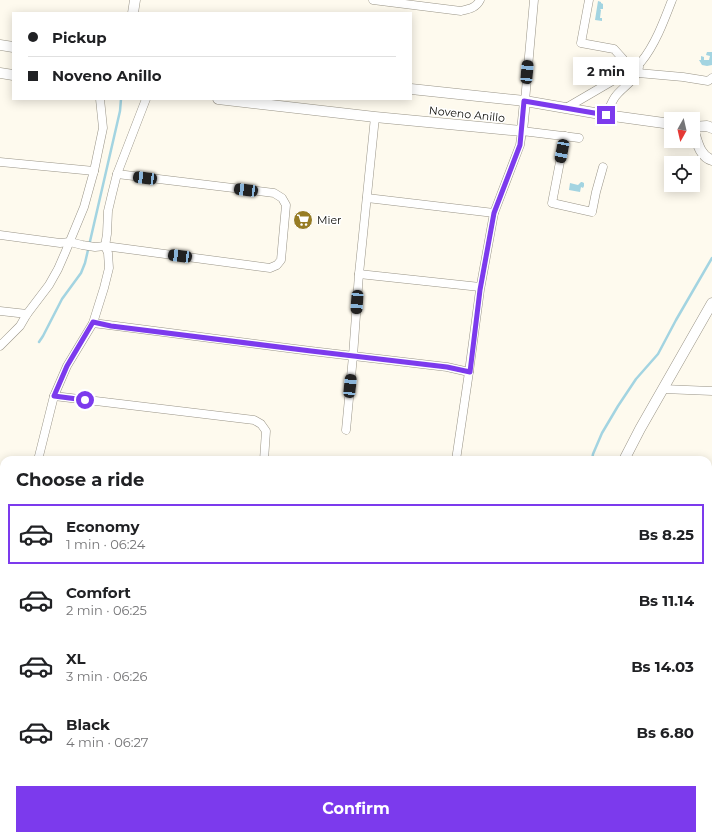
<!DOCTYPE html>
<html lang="en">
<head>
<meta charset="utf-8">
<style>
	:root { --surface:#fff; --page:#f6f6f6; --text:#202124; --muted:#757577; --line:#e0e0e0; --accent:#7c3aed }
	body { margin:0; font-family:Montserrat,sans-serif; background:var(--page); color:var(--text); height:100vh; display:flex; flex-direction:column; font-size:15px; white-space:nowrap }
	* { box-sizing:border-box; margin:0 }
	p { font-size:13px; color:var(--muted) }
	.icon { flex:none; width:22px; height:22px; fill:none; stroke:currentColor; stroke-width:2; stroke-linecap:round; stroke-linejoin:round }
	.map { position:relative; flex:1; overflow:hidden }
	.sheet { position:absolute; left:0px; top:456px; width:712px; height:384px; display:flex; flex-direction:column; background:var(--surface); border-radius:12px 12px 0 0; box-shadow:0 2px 10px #0003 }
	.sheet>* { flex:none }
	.top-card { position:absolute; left:12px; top:12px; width:400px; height:88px; border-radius:0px; box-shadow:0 2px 10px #0003; display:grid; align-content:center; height:88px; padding:0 16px; background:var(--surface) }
	.needle { width:26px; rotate:188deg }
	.tools { position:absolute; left:664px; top:112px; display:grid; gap:8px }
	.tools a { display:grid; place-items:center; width:36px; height:36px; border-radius:0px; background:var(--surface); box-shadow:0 2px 10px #0003; font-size:20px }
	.end { position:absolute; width:18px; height:18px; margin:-9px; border:5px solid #7c3aed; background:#fff; box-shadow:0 0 0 2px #fff }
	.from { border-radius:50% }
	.bubble { position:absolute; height:28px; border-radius:0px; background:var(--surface); box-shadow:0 2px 10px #0003; font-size:13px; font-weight:700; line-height:28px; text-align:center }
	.car { position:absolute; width:12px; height:24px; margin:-12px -6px; border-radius:5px; box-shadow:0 0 3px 1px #0007; background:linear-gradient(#222 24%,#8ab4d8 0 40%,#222 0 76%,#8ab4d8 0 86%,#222 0) }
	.top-card b { display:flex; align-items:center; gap:14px; height:38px; font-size:15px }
	.top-card b+b { border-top:1px solid var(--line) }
	.top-card i { width:10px; height:10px; background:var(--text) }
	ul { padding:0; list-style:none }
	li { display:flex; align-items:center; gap:12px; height:60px; margin:0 8px 6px; padding:0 8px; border:2px solid transparent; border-radius:0px }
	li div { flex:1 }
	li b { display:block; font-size:15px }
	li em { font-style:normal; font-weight:700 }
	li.current { border-color:var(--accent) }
	li>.icon { width:36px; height:36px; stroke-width:1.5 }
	h2 { padding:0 16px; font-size:18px; line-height:48px }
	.cta { display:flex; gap:8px; margin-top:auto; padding:8px 16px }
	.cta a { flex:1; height:46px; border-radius:0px; background:var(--accent); color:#fff; font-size:16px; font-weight:700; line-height:46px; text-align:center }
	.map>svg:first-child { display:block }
	.green { fill:#d3ecd7 }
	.water { fill:#a3d4e1 }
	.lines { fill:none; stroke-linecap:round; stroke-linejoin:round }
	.stream { stroke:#a3d4e1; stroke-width:2.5 }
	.minor-casing { stroke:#999487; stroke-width:9 }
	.tertiary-casing { stroke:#999487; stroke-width:11 }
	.minor { stroke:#fff; stroke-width:8 }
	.tertiary { stroke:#fff; stroke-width:10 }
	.route { stroke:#7c3aed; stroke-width:5 }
	.labels { text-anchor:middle; stroke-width:3; stroke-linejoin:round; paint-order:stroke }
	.street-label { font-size:11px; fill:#0d0c07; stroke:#fff }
	.poi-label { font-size:11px; fill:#0d0c07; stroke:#fff; text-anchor:start }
</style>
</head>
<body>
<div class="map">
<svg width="712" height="840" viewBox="0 0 712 840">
	<rect width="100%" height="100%" fill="#fefaee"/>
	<path class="green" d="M708,695H712V840H565V836H708Z"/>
	<g class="water">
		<path d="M598,1L601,2V3L603,4V9H600L601,10L600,18H602V21L595,20Z"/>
		<path d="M707,52H712V65L707,66L702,65L699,60H701V56L704,57V60H709L710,56L706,55Z"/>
		<path d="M581,182H582L584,183V186L583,188L581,187L580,192L569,190L570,183L578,185Z"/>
	</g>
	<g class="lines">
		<g class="stream">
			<path d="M39,342L43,336L62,299L81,273L85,263L120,111L121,99"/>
			<path d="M592,460L593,454L602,433L618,406L636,379L658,354L676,320L712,258"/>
			<path d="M533,840L534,836"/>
		</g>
		<g class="minor-casing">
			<g id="minor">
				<path d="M373,0L461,11C469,9 476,8 480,0"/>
				<path d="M589,0L581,43L614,49L623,59L631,70"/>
				<path d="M638,73L683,77L708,81L712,78"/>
				<path d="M525,101L534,0"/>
				<path d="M566,108L631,70C634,68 638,65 641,62C655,45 664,21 672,0"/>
				<path d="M606,115C609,109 611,103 615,97C622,87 637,80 639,67"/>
				<path d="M565,136L552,203L592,212L596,192L603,167"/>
				<path d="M0,162L94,171"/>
				<path d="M367,198L494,213"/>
				<path d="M0,235L60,243L70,242L82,245L95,247L105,246L270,268L277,265L281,260L286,205L282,198L274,193L117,174"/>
				<path d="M359,274L480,287"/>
				<path d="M0,311L27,314"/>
				<path d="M93,323L311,351L447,367L469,372"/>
				<path d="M0,346L20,326L27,314L49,285L58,269L65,253L84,207L94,171L103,128L100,99"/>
				<path d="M663,389L712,391"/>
				<path d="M54,396L254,420L261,424L266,431L264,460"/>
				<path d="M346,430L353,356L359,274L375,117"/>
				<path d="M38,460L54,396L67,366L93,323L104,288L109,268L108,253L105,246L107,234L108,211L112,194L117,174L146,99"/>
				<path d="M456,460L469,372L480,290L494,213L520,145L522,131L579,138"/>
				<path d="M708,489H712"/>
				<path d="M708,588H712"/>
				<path d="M708,684H712"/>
				<path d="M0,772H4"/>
				<path d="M305,840L306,836"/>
			</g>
		</g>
		<g class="tertiary-casing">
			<g id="tertiary">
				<path d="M133,13L135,0"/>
				<path d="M0,45L13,47"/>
				<path d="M0,73L13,75"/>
				<path d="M411,89L525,101L606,115L671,124"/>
				<path d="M218,99L375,117L522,131L525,101"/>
				<path d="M693,127L707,126L712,128"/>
				<path d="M693,129C697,140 699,156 712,160"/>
				<path d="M624,460L640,429L712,303"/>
				<path d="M552,840L553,836"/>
			</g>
		</g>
		<use href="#minor" class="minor"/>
		<use href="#tertiary" class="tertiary"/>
	</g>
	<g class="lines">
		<path class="route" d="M85,400L54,396L67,366L93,322L111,326L311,351L447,367L470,372L480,290L494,213L520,145L524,101L606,115"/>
	</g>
	<defs>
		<g id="supermarket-disc" transform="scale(1)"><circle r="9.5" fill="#977c24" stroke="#fff"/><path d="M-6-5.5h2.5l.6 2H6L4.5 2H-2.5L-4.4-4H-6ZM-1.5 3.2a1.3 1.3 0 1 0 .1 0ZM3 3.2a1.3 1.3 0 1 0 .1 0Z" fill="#fff"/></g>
	</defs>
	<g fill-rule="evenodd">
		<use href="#supermarket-disc" x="303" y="220"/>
	</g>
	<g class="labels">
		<g class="street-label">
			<text transform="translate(467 114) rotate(6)" y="4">Noveno Anillo</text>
		</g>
		<g class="poi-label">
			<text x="317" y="224">Mier</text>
		</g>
	</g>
</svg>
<div class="tools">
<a><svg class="needle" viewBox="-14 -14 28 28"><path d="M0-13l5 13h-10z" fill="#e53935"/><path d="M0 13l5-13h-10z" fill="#757577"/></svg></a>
<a><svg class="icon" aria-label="locate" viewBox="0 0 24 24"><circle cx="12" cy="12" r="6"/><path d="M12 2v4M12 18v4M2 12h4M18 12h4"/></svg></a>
</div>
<i class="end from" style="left:85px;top:400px"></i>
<i class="end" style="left:606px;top:115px"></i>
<div class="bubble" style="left:573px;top:57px;width:66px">2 min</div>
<i class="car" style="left:527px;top:72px;rotate:5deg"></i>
<i class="car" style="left:562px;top:151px;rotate:191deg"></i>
<i class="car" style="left:145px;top:178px;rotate:277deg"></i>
<i class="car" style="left:246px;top:190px;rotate:277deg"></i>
<i class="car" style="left:180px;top:256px;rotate:277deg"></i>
<i class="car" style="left:357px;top:302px;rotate:184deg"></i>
<i class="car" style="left:350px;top:386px;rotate:6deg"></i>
<div class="top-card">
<b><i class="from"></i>Pickup</b>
<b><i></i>Noveno Anillo</b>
</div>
<section class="sheet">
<h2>Choose a ride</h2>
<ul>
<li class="current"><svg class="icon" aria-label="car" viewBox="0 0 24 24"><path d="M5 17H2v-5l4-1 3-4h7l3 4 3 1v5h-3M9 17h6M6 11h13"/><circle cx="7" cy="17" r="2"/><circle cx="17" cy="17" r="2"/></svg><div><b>Economy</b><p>1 min · 06:24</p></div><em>Bs 8.25</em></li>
<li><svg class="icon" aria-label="car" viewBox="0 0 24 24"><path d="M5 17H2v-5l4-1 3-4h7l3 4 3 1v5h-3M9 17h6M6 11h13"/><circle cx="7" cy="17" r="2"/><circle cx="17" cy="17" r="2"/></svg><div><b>Comfort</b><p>2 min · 06:25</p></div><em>Bs 11.14</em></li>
<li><svg class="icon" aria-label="car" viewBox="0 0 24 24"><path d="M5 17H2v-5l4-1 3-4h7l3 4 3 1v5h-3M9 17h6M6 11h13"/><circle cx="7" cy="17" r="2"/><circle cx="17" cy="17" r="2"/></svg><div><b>XL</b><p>3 min · 06:26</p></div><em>Bs 14.03</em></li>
<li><svg class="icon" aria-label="car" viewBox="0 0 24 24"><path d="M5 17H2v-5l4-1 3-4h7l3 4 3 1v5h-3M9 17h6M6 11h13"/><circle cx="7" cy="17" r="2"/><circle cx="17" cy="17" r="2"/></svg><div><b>Black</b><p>4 min · 06:27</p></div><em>Bs 6.80</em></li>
</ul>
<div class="cta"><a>Confirm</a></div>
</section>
</div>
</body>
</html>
